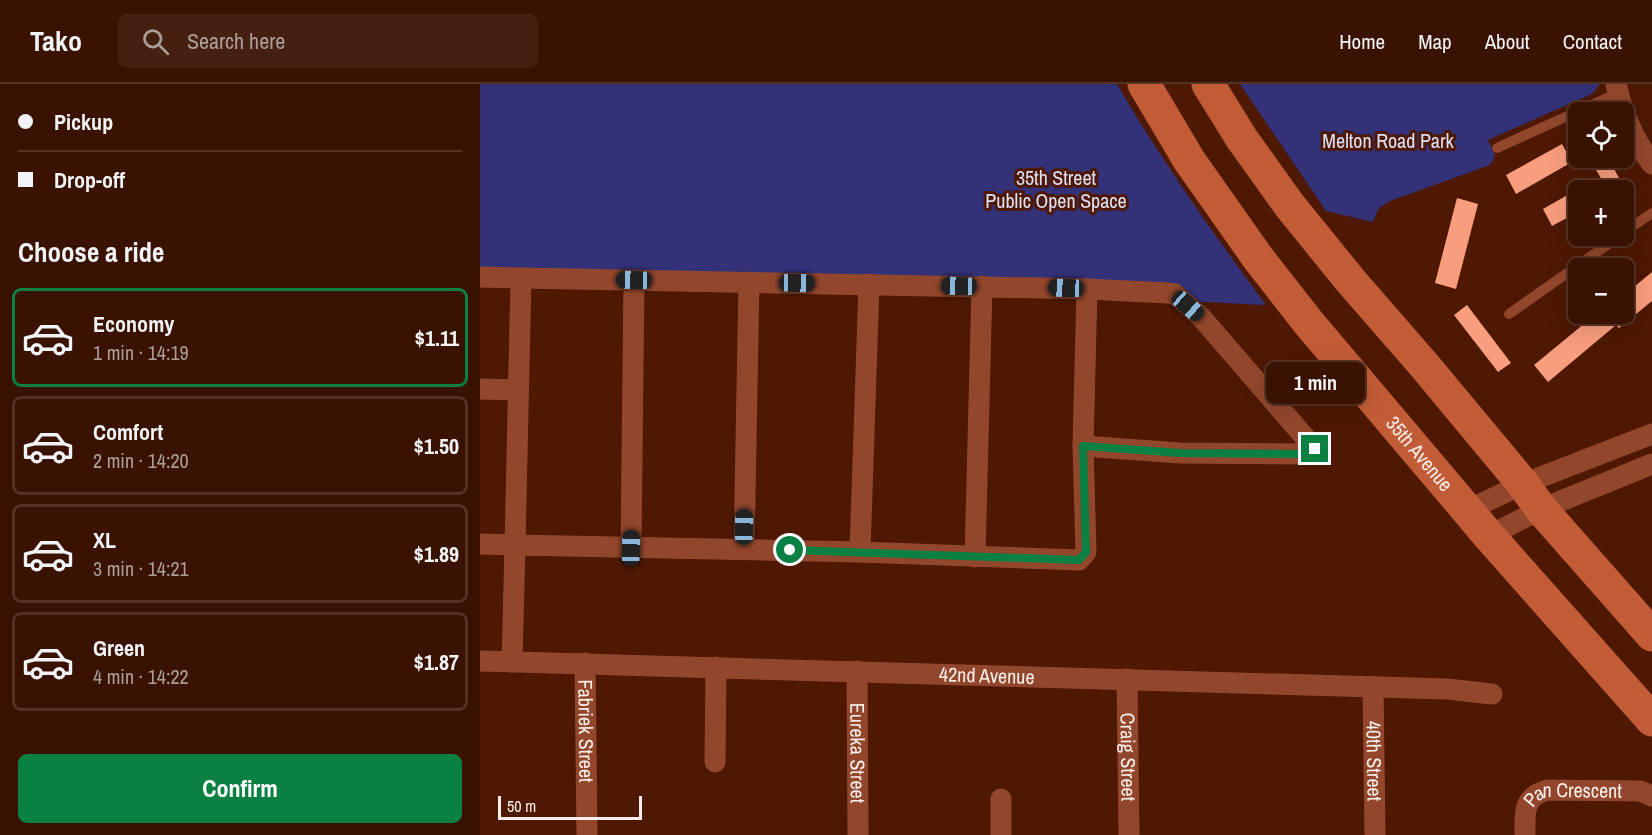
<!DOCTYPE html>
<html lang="en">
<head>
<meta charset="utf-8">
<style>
	:root { --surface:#3a1202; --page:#452011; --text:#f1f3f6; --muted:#ab9e99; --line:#543224; --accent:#0b8043 }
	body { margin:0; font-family:"Archivo Narrow",sans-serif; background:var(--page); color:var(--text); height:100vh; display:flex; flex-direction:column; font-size:22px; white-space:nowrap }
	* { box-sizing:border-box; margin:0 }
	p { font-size:20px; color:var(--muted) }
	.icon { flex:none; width:33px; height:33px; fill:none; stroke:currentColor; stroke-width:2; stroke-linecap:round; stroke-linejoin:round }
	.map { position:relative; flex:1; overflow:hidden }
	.drawer { display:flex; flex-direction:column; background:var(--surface); width:480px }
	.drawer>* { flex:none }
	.banner { display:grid; align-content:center; height:132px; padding:0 18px; background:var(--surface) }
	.tools { position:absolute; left:1088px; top:18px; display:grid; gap:12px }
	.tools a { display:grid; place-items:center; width:66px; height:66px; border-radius:9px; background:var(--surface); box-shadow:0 6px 24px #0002,0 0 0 2px var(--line); font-size:30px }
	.scale { position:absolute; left:18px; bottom:15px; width:144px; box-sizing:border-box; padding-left:6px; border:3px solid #f8efec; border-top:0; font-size:16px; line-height:21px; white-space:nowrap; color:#f8efec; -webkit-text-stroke:4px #4e1803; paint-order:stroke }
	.end { position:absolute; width:27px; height:27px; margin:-14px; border:8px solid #0b8043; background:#fff; box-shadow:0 0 0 3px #fff }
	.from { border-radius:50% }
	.bubble { position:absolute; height:42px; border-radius:9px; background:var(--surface); box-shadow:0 6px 24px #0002,0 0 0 2px var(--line); font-size:20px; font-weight:700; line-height:42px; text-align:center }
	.car { position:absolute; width:18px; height:36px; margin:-18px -9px; border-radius:8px; box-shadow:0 0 4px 2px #0007; background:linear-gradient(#222 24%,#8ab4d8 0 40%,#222 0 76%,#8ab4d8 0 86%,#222 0) }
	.banner b { display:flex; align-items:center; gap:21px; height:57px; font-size:22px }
	.banner b+b { border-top:2px solid var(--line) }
	.banner i { width:15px; height:15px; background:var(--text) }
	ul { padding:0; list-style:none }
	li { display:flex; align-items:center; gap:18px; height:99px; margin:0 12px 9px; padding:0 6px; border:3px solid var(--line); border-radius:9px }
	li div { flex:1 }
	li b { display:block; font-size:22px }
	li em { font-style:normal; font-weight:700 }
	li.on { border-color:var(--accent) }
	li>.icon { width:54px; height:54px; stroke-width:1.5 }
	h2 { padding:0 18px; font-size:27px; line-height:72px }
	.button { display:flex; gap:12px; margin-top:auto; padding:12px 18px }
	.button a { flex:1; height:69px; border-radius:9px; background:var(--accent); color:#fff; font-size:24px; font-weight:700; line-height:69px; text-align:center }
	header { display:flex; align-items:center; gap:36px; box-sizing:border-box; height:84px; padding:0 30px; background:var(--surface); border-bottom:2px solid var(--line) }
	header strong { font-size:28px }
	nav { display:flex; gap:33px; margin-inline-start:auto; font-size:21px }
	.search { width:420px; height:54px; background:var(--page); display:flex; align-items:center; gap:15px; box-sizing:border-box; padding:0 21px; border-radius:9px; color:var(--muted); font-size:22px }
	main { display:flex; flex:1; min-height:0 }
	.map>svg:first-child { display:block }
	.green { fill:#333178 }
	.building { fill:#f89d7d }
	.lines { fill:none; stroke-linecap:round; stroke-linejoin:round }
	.service { stroke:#92472c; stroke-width:10 }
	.minor { stroke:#92472c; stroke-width:21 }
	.primary { stroke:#c25c37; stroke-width:33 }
	.route { stroke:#0b8043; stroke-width:8 }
	.labels { text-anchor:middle; stroke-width:6; stroke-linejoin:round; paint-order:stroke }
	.park-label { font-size:20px; fill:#dde1fa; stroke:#4e1803 }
	.street-label { font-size:20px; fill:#f8efec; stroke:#4e1803 }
</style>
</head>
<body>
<header>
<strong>Tako</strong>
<div class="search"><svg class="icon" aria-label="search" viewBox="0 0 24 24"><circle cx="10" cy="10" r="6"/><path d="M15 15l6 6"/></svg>Search here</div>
<nav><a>Home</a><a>Map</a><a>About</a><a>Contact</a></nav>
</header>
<main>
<section class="drawer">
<div class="banner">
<b><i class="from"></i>Pickup</b>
<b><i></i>Drop-off</b>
</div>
<h2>Choose a ride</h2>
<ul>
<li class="on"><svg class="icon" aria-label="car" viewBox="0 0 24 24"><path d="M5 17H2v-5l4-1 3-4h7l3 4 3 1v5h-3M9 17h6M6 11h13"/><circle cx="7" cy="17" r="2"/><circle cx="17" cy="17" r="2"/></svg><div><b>Economy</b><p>1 min · 14:19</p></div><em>$1.11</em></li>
<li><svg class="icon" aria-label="car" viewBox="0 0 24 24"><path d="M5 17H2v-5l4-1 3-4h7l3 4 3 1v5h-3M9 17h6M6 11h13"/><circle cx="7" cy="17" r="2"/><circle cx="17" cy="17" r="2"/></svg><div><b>Comfort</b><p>2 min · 14:20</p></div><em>$1.50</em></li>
<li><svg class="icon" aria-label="car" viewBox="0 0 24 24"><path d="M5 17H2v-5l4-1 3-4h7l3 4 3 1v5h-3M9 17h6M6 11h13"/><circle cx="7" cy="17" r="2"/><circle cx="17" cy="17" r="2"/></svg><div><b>XL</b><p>3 min · 14:21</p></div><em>$1.89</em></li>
<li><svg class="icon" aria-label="car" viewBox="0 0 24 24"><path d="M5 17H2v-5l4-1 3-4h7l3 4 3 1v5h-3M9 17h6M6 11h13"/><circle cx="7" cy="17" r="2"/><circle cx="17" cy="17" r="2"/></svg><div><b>Green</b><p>4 min · 14:22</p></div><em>$1.87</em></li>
</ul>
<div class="button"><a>Confirm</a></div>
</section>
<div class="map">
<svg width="1172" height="751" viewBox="0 0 1172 751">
	<rect width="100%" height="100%" fill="#4e1803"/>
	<g class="green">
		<path d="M0,0H637C682,77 733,149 786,221L0,183Z"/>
		<path d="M760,0H1120L1112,10L1008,56L1015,72L1010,81L910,117L899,124L893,138L846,127Z"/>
	</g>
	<g class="building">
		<path d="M1082,60L1092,78L1036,110L1026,91Z"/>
		<path d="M1109,74H1128L1153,119L1143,125V106H1128Z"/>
		<path d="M1105,101L1108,106H1098V128L1072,142L1063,125Z"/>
		<path d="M977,114L998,120L976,205L955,199Z"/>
		<path d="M1172,188V217L1139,244L1136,241L1068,298L1054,281L1116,230H1143V212Z"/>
		<path d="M987,221L1031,279L1018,288L974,231Z"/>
	</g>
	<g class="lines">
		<g class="service">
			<path d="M1017,64L1138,9"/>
			<path d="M1143,149L1172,129"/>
			<path d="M1029,230L1140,152"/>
		</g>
		<g class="minor">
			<path d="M1136,0C1142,28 1155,57 1172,80"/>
			<path d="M0,193L41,194L35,461L0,460"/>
			<path d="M0,305L38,306"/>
			<path d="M603,362L700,369L833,370L835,365L721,233L695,210L687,209L607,205"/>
			<path d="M988,426L1043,400L1172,350"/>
			<path d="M1009,452L1061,425L1172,380"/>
			<path d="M151,464L154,196"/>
			<path d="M264,465L269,198"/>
			<path d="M380,468L389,200"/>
			<path d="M495,473L502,202"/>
			<path id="s1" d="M0,577L967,605L1012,610"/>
			<path d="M32,578L35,461L380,468L599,476L606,468L603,362L607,205L41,194"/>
			<path id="s2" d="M105,579L107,751"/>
			<path id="s3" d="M377,587L378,751"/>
			<path id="s4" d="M647,595L649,751"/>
			<path id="s5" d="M893,602L895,751"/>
			<path d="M235,678L236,583"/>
			<path d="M521,715V751"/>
			<path id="s6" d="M1045,751C1045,730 1042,713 1067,706L1160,707L1172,712"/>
		</g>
		<g class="primary">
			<path id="s7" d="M664,0L709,76L778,174L828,238L1009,452L1172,636"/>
			<path d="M728,0L762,55L810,122L870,196L944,281L1043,400L1061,425L1172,551"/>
		</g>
	</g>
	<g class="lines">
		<path class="route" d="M310,466L599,476L606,468L603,362L700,369L833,370L835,365"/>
	</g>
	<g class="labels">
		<g class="park-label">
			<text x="908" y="64">Melton Road Park</text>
			<text x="576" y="101">35th Street<tspan x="576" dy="23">Public Open Space</tspan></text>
		</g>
		<g class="street-label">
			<text dy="7" stroke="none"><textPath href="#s7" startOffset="462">35th Avenue</textPath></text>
			<text dy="7" stroke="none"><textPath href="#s1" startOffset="507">42nd Avenue</textPath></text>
			<text dy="7" stroke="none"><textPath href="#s2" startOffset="68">Fabriek Street</textPath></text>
			<text dy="7" stroke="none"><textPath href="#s3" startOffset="82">Eureka Street</textPath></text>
			<text dy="7" stroke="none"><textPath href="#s4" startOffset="78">Craig Street</textPath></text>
			<text dy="7" stroke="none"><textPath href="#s5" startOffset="75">40th Street</textPath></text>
			<text dy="7" stroke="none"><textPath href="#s6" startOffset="81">Pan Crescent</textPath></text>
		</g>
	</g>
</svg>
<div class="tools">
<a><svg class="icon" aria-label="locate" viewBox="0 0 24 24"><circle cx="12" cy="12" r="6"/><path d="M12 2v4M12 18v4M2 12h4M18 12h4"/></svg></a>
<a>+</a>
<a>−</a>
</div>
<div class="scale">50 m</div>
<i class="end from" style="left:310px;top:466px"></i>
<i class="end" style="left:835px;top:365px"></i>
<div class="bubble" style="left:786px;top:278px;width:99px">1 min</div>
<i class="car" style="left:154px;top:196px;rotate:271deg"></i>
<i class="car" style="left:317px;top:199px;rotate:91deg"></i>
<i class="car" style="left:479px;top:202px;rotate:271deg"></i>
<i class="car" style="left:586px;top:204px;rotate:272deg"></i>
<i class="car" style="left:708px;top:222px;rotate:131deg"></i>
<i class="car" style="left:264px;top:443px;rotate:1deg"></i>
<i class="car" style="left:151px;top:464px;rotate:1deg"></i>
</div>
</main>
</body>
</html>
